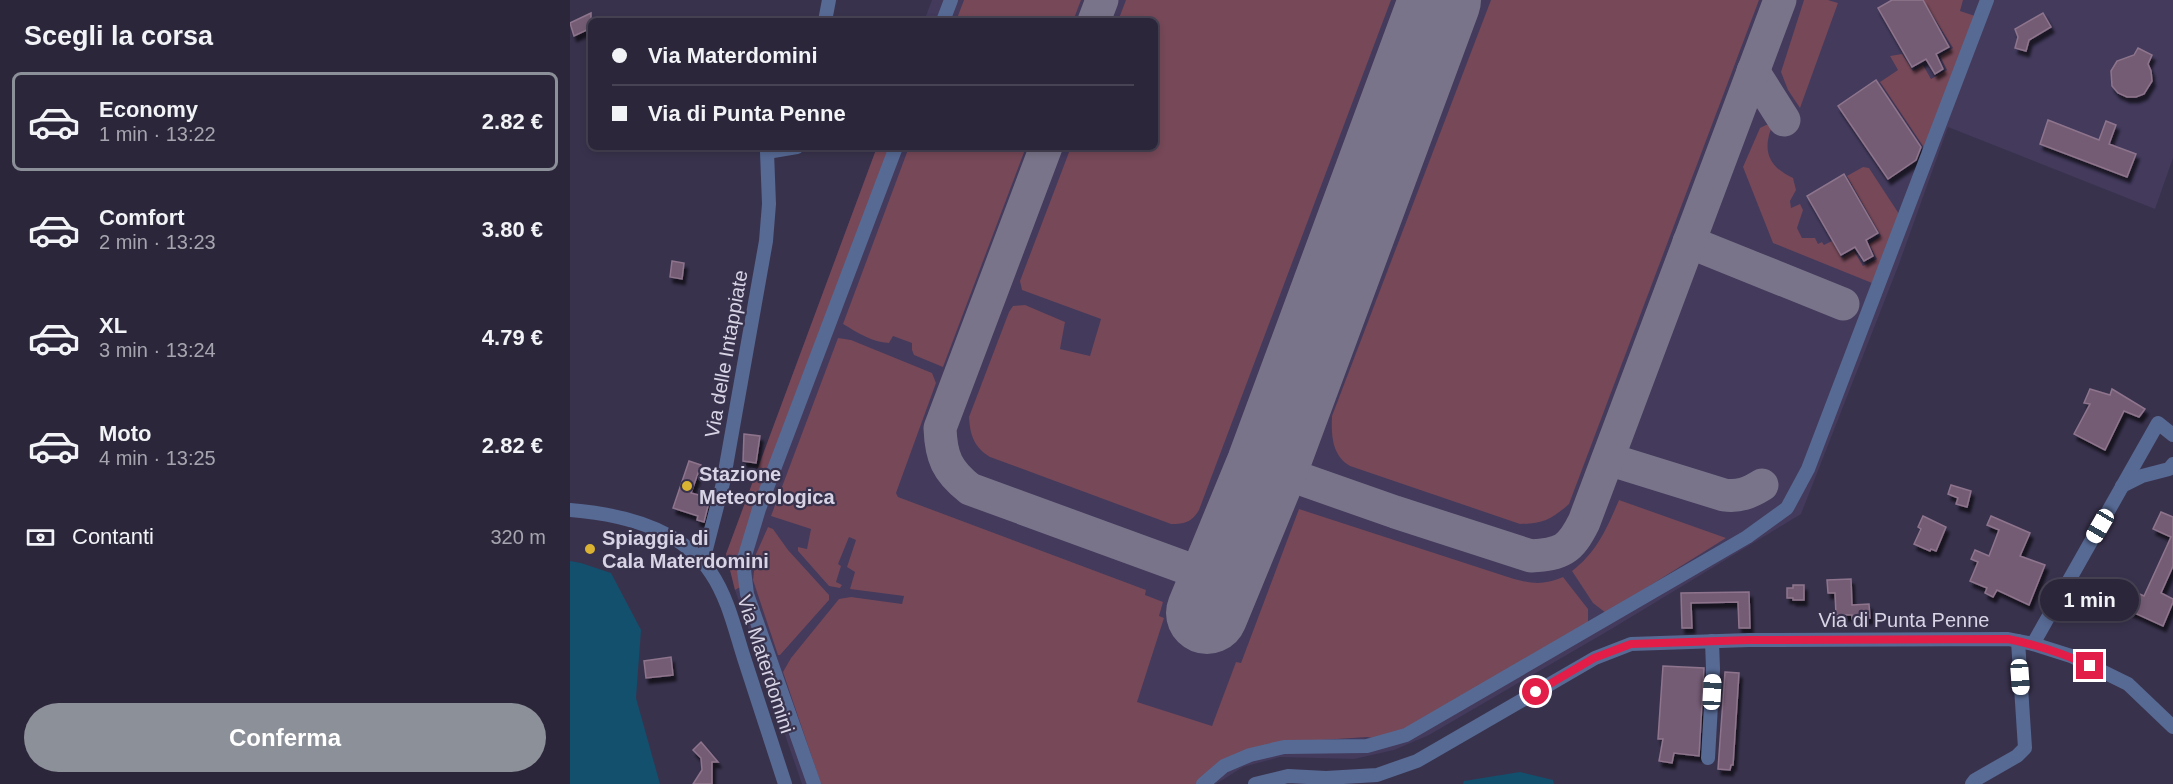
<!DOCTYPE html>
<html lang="it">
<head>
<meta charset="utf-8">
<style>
	:root { --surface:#2b263a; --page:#373245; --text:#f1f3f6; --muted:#a6a5af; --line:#474354; --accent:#8c9099 }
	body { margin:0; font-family:Arial,sans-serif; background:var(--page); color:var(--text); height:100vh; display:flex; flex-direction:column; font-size:22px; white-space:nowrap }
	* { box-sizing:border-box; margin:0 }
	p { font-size:20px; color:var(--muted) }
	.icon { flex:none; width:33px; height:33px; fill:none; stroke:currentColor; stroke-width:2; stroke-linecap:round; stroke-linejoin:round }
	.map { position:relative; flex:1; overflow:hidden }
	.side { display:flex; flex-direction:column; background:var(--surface); width:570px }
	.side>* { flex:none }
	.top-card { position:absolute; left:18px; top:18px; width:570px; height:132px; border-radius:9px; box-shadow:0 3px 9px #0003,0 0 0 2px var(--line); display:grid; align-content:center; height:132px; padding:0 24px; background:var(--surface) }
	.end { position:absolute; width:27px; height:27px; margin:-14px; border:8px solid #e11d48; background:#fff; box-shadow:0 0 0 3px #fff }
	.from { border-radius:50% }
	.bubble { position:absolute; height:42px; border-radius:21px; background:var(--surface); box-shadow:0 3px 9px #0003,0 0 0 2px var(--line); font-size:20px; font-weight:600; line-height:42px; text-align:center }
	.car { position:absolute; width:18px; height:36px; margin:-18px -9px; border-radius:8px; box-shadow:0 0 4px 2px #0007; background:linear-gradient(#fff 24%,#345 0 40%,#fff 0 76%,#345 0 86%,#fff 0) }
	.top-card b { display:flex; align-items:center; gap:21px; height:57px; font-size:22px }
	.top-card b+b { border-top:2px solid var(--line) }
	.top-card i { width:15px; height:15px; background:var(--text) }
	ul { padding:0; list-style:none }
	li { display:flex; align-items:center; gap:18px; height:99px; margin:0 12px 9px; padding:0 12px; border:3px solid transparent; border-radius:9px }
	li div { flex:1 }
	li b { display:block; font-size:22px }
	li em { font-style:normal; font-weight:600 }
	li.current { border-color:var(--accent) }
	li>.icon { width:54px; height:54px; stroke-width:1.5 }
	h2 { padding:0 24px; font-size:27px; line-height:72px }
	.pay { display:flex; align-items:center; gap:15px; height:66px; padding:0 24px; font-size:22px }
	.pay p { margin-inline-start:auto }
	.primary-button { display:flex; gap:12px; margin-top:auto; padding:12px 24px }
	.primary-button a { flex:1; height:69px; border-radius:36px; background:var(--accent); color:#fff; font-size:24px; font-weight:600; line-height:69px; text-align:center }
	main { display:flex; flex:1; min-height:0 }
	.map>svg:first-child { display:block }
	.built { fill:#433a5c }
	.green { fill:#764858 }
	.water { fill:#12506d }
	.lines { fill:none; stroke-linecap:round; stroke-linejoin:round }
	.taxiway { stroke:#7a748a; stroke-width:33 }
	.runway { stroke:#7a748a; stroke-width:82 }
	.building { fill:#755c74; stroke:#8e758d; stroke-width:1.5; filter:url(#shadow) }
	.minor { stroke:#576a94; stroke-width:14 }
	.route { stroke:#e11d48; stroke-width:8 }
	.poi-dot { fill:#dab333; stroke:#39324d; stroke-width:2 }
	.labels { text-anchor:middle; stroke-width:4.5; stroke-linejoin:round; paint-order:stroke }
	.street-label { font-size:20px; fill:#d8d4e5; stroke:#39324d }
	.poi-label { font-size:20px; font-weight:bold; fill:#d8d4e5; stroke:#39324d; text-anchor:start }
</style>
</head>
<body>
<main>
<section class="side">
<h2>Scegli la corsa</h2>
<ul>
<li class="current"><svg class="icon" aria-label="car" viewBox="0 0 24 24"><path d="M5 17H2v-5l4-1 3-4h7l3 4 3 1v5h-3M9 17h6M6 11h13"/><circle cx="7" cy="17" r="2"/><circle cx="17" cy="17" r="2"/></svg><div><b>Economy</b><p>1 min · 13:22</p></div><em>2.82 €</em></li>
<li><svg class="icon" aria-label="car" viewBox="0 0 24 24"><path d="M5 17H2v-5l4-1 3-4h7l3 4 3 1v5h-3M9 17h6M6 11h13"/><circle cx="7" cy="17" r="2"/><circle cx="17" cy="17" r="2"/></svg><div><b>Comfort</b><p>2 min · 13:23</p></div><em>3.80 €</em></li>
<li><svg class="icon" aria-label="car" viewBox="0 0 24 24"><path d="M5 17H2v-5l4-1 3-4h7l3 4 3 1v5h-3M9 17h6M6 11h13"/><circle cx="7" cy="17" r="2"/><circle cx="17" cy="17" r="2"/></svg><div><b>XL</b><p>3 min · 13:24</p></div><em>4.79 €</em></li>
<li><svg class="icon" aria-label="car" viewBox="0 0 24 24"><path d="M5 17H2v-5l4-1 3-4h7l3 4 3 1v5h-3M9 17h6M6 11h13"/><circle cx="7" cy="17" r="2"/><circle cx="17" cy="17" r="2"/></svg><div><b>Moto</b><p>4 min · 13:25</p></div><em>2.82 €</em></li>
</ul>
<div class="pay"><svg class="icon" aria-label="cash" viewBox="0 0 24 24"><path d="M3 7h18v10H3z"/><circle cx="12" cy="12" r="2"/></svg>Contanti<p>320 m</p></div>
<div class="primary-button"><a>Conferma</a></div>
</section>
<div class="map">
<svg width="1603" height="784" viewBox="0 0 1603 784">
	<defs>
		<filter id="shadow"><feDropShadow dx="3" dy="5.5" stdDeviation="1.5" flood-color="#0009"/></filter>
	</defs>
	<rect width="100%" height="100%" fill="#39324d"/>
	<path class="built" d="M362,0H1603V158L1585,209L1378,127L1329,264L1231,514L1043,628L859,735L824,750L784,759L710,757L673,767L646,784H232L165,590L156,554L307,147H585V21H354Z"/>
	<g class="green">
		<path d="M394,0H511L503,21H386Z"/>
		<path d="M556,0H821L629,510C622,522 615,524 601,524L420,457C404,447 400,435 399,417L439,312L443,306L455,305L495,322L490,349L520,356L531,319L452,290L450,281L501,147H585V21H548Z"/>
		<path d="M921,0H1189L999,504C982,519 973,524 950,524L780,466C762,456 761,435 762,416Z"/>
		<path d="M1234,0H1258L1268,3L1230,108L1218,90L1211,72Z"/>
		<path d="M1353,0H1393L1390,11L1405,16L1357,152L1310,82L1328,70L1320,56L1332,54L1343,71L1353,65L1361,79L1377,70L1370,56L1383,48Z"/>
		<path d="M1196,125H1200L1201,129C1192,153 1201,168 1223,178L1226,190L1220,201L1221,208L1230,204L1233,210L1227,228L1232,238H1245L1248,244L1252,242L1254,245L1262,241L1272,258L1284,251L1293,266L1307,259L1299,244L1311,236L1277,176L1293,167L1299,168L1331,217L1302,283L1203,243L1173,167L1190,128Z"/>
		<path d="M307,147H326L191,505L172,586L165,590L156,554Z"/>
		<path d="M339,147H456L373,367L344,355L342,350V343L323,336L319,343C302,342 288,333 273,324Z"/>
		<path d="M268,338L281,340L362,373L366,383L326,493L328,497L576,590L575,595L593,602L589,616L594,618L567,702L642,726L666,662L671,663L729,509L944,579C964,584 973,585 993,577L1018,609V624L853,721L808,739L797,737L706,743L627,784H251L213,672L221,658L269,599L281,597L332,604L334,596L280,589L285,572L277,567L286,540L279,537L268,564L271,566L266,582L272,585L270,588L259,586L228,551V547L237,549L241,529L201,516Z"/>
		<path d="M1049,500L1156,538L1036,613L1023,603L1002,571C1027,552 1037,528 1049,500Z"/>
		<path d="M198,527L203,529L218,550L259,595V600L210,655H208L183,580L186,554Z"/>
	</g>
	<g class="water">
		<path d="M0,561L11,563L41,573L71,630L66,698L90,784H0Z"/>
		<path d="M950,772L983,780L984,784H893L894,781Z"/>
	</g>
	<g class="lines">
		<g class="taxiway">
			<path d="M524,21L532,0"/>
			<path d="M1183,71L1214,120"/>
			<path d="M476,147L370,428C371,457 377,471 400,489L649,580"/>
			<path d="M1119,242L1273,304"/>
			<path d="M1038,459L1154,495C1169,497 1179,493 1192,485"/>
			<path d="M697,467L825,512L961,556C992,554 1000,550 1014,522L1210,0"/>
		</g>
		<path class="runway" d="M637,613L697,467L870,0"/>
	</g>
	<g class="building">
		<path d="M1322,0H1353L1379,47L1366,54L1373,69L1365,74L1356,59L1342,67L1308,8Z"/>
		<path d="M21,13V28L4,36L0,23Z"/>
		<path d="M1473,13L1481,27L1459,40L1456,51L1445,48L1448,37L1445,29Z"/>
		<path d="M1568,48L1582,55L1578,64L1581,71L1582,81L1574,94L1566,97H1557L1548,93L1542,86L1541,71L1547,61L1564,55Z"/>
		<path d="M1306,80L1351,147L1346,160L1318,179L1268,106Z"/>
		<path d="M1478,120L1529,140L1536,121L1546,125L1539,144L1566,154L1557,177L1470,144Z"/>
		<path d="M1274,174L1308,233L1296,240L1303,256L1294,261L1285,247L1271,255L1237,196Z"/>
		<path d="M102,261L114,263L112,279L100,277Z"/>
		<path d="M1520,389L1540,395L1542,389L1575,409L1569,417L1554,411L1535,450L1504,434L1520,404L1514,403Z"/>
		<path d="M174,434L190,436L186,463L173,461Z"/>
		<path d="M119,461L131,465L121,493L140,498L134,522L127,520L128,516L103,508Z"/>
		<path d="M1381,485L1401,491L1397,507L1386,504L1388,498L1378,494Z"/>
		<path d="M1591,512L1603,517V566L1591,593L1603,599V602L1593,626L1549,606L1555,594L1533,599L1530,586L1545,583L1574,596L1601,537L1583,529Z"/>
		<path d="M1353,516L1376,527L1366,551L1361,549L1360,551L1344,544L1351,529L1348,527Z"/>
		<path d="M1421,516L1460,533L1450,556L1475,565L1459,605L1427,590L1423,597L1415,593L1417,588L1400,581L1408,562L1401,559L1405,550L1419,556L1429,530L1417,525Z"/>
		<path d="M1281,579L1282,605L1299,604L1300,618L1282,619V615H1266L1265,593H1258L1257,580Z"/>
		<path d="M1223,585H1234V600H1223V598H1217V588H1223Z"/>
		<path d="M1179,592L1180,628H1169L1168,602L1121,603L1122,628H1112L1111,593Z"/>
		<path d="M101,657L103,675L76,678L74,661Z"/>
		<path d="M1093,666L1134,668L1129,756L1104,753L1102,763L1089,761L1093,739H1088Z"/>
		<path d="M1155,672L1169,673L1163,765H1161L1160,770L1148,769Z"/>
		<path d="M131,742L148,762H142V784H123L132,770L131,758L123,750Z"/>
	</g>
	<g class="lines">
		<g class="minor">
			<path d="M255,21L259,0"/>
			<path d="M373,21L381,0"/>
			<path d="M1552,486L1572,476L1599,469L1603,464"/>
			<path d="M0,510C50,514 111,528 141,573C158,598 165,630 174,658C188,700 201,742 215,784"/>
			<path d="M133,561L153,483L196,241L199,204L197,152L227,147"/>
			<path d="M1463,644L1588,423L1603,435"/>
			<path d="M1138,758L1143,669L1142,641"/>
			<path d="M244,784L177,594L173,562L189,509L326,147"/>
			<path d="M633,784L654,766L680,755L714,747L797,746L836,735L1177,537L1217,508L1238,469L1417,0"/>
			<path d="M685,784L718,776L756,778L807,775L847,761L1025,658L1061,644L1179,640L1438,639L1463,644L1501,656L1558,684L1603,727"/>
			<path d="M1402,784L1405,780L1447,756L1455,748L1448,641"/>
		</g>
	</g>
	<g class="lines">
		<path class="route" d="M966,692L1024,658L1061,644L1179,640L1438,639C1467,645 1493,653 1520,666"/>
	</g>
	<g class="poi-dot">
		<circle cx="117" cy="486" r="6"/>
		<circle cx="20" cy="549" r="6"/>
	</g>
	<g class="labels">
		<g class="street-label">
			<text transform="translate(156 354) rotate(-80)" y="7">Via delle Intappiate</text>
			<text x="1334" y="627">Via di Punta Penne</text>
			<text transform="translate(196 664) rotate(72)" y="7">Via Materdomini</text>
		</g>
		<g class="poi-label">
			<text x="129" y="481">Stazione<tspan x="129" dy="23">Meteorologica</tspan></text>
			<text x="32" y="545">Spiaggia di<tspan x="32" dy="23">Cala Materdomini</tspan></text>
		</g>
	</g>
</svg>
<i class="end from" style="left:966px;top:692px"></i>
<i class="end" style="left:1520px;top:666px"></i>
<div class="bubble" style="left:1470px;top:579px;width:99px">1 min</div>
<i class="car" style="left:1530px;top:526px;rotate:210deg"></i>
<i class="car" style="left:1450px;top:677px;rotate:176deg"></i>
<i class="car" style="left:1142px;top:692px;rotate:3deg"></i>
<div class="top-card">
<b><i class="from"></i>Via Materdomini</b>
<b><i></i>Via di Punta Penne</b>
</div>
</div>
</main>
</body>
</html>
